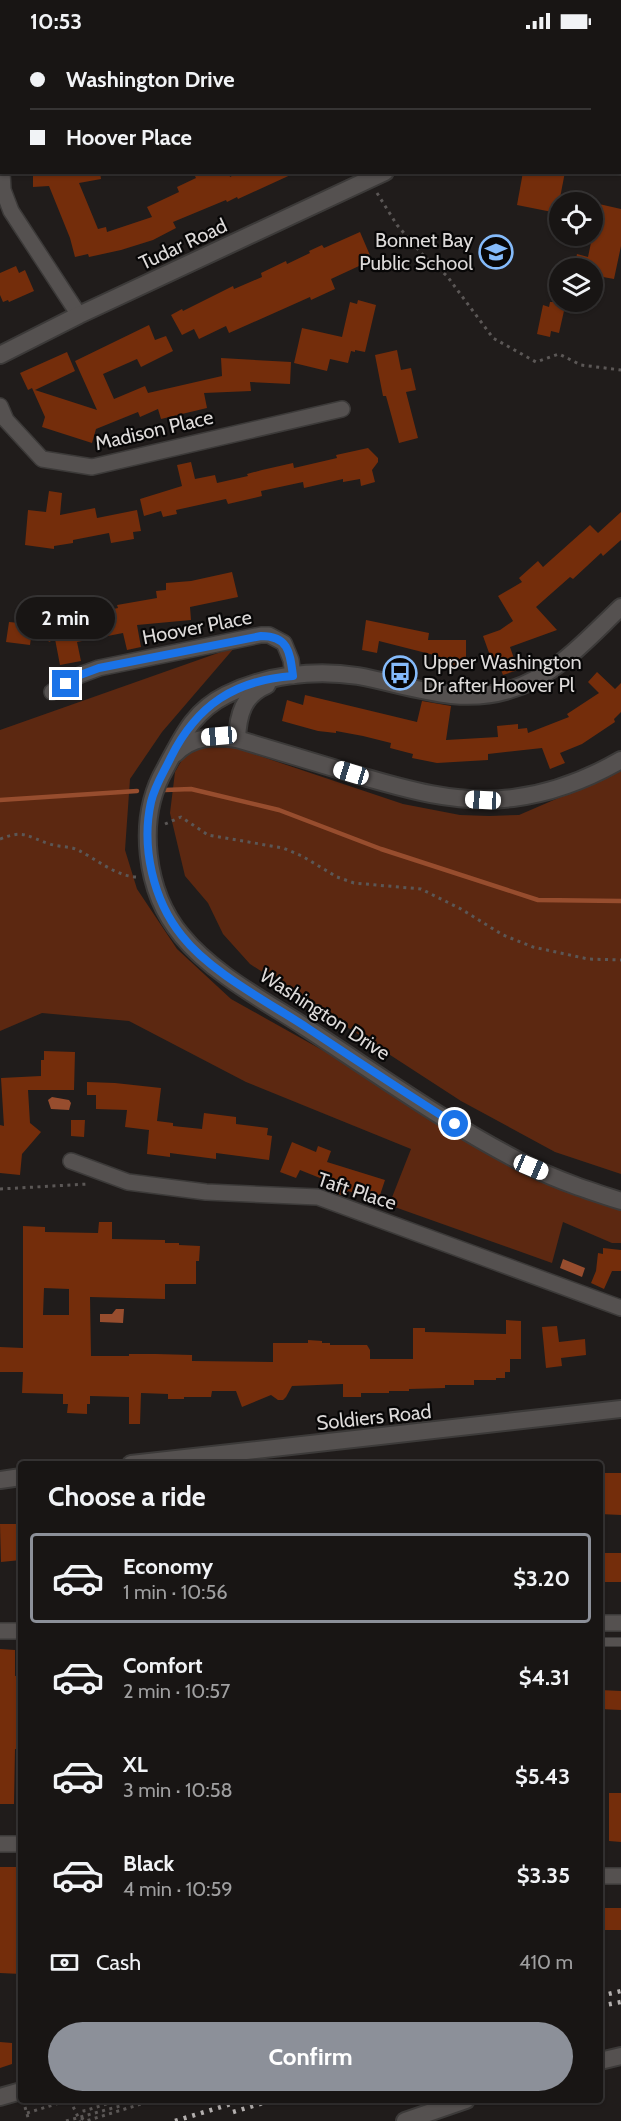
<!DOCTYPE html>
<html lang="en">
<head>
<meta charset="utf-8">
<style>
	:root { --surface:#181514; --page:#211e1d; --text:#f1f3f6; --muted:#9f9fa0; --line:#363434; --accent:#8c9099 }
	body { margin:0; font-family:Cabin,sans-serif; background:var(--page); color:var(--text); height:100vh; display:flex; flex-direction:column; font-size:22px; white-space:nowrap }
	* { box-sizing:border-box; margin:0 }
	p { font-size:20px; color:var(--muted) }
	.icon { flex:none; width:33px; height:33px; fill:none; stroke:currentColor; stroke-width:2; stroke-linecap:round; stroke-linejoin:round }
	.map { position:relative; flex:1; overflow:hidden }
	.details { position:absolute; left:18px; top:1419px; width:585px; height:642px; display:flex; flex-direction:column; background:var(--surface); border-radius:6px; box-shadow:0 2px 4px #0004,0 0 0 2px var(--line) }
	.details>* { flex:none }
	.top-card { position:absolute; left:0px; top:0px; width:621px; height:132px; box-shadow:0 2px 4px #0004,0 0 0 2px var(--line); display:grid; align-content:center; height:132px; padding:0 30px; background:var(--surface) }
	.buttons { position:absolute; left:549px; top:150px; display:grid; gap:12px }
	.buttons a { display:grid; place-items:center; width:54px; height:54px; border-radius:50%; background:var(--surface); box-shadow:0 2px 4px #0004,0 0 0 2px var(--line); font-size:30px }
	.end { position:absolute; width:27px; height:27px; margin:-14px; border:8px solid #1a73e8; background:#fff; box-shadow:0 0 0 3px #fff }
	.from { border-radius:50% }
	.bubble { position:absolute; height:42px; border-radius:21px; background:var(--surface); box-shadow:0 2px 4px #0004,0 0 0 2px var(--line); font-size:20px; font-weight:800; line-height:42px; text-align:center }
	.car { position:absolute; width:18px; height:36px; margin:-18px -9px; border-radius:8px; box-shadow:0 0 4px 2px #0007; background:linear-gradient(#fff 24%,#345 0 40%,#fff 0 76%,#345 0 86%,#fff 0) }
	.top-card b { display:flex; align-items:center; gap:21px; height:57px; font-size:22px }
	.top-card b+b { border-top:2px solid var(--line) }
	.top-card i { width:15px; height:15px; background:var(--text) }
	ul { padding:0; list-style:none }
	li { display:flex; align-items:center; gap:18px; height:90px; margin:0 12px 9px; padding:0 18px; border:3px solid transparent; border-radius:6px }
	li div { flex:1 }
	li b { display:block; font-size:22px }
	li em { font-style:normal; font-weight:800 }
	li.on { border-color:var(--accent) }
	li>.icon { width:54px; height:54px; stroke-width:1.5 }
	h2 { padding:0 30px; font-size:27px; line-height:72px }
	.pay { display:flex; align-items:center; gap:15px; height:66px; padding:0 30px; font-size:22px }
	.pay p { margin-inline-start:auto }
	.cta { display:flex; gap:12px; margin-top:auto; padding:12px 30px }
	.cta a { flex:1; height:69px; border-radius:36px; background:var(--accent); color:#fff; font-size:24px; font-weight:800; line-height:69px; text-align:center }
	.status { display:flex; justify-content:space-between; align-items:center; height:42px; padding:0 30px; background:var(--surface); direction:ltr }
	.status svg { height:16px; fill:currentColor }
	.map>svg:first-child { display:block }
	.green { fill:#5c2811 }
	.water { fill:#974d2e }
	.lines { fill:none; stroke-linecap:round; stroke-linejoin:round }
	.stream { stroke:#974d2e; stroke-width:4.5 }
	.building { fill:#742d0b; fill-rule:evenodd }
	.service-casing { stroke:#3c3a39; stroke-width:10 }
	.minor-casing { stroke:#3c3a39; stroke-width:18 }
	.tertiary-casing { stroke:#3c3a39; stroke-width:20 }
	.path { stroke:#5b5756; stroke-width:3; stroke-dasharray:3 4.5; stroke-linecap:butt }
	.service { stroke:#555150; stroke-width:8 }
	.minor { stroke:#555150; stroke-width:15 }
	.tertiary { stroke:#555150; stroke-width:16 }
	.rail { stroke:#b3afae; stroke-width:4.5; stroke-dasharray:3 6; stroke-linecap:butt }
	.route { stroke:#1a73e8; stroke-width:8 }
	.labels { text-anchor:middle; stroke-width:4.5; stroke-linejoin:round; paint-order:stroke }
	.poi-label { font-size:20px; fill:#dddad9; stroke:#080707; text-anchor:end }
	.street-label { font-size:20px; fill:#dddad9; stroke:#080707 }
</style>
</head>
<body>
<div class="status"><b>10:53</b><svg viewBox="0 0 49 12"><path d="M0 12V9h3v3zM5 12V6h3v6zM10 12V3h3v9zM15 12V0h3v12zM26 1h20v11H26zM47 4h2v5h-2z"/></svg></div>
<div class="map">
<svg width="621" height="2079" viewBox="0 0 621 2079">
	<rect width="100%" height="100%" fill="#201c1b"/>
	<g class="green">
		<path d="M235,605L162,690L130,737L125,808L137,847L177,907L231,957L340,1018L425,1070L621,1165V1201H612L563,1180L552,1221L389,1163L411,1107L246,1040L129,979L42,971L0,989V688Z"/>
		<path d="M208,705L236,706L403,762L460,773L489,774L519,773L621,729V1132L555,1110L461,1059L250,922L223,892L208,861L185,834L170,771L175,730L183,716L195,707Z"/>
	</g>
	<g class="water">
		<path d="M52,1055L69,1058L71,1061L69,1068L51,1067L48,1058Z"/>
		<path d="M563,1217L585,1226L582,1235L560,1226Z"/>
		<path d="M116,1267H124L123,1281L100,1280V1272H112Z"/>
	</g>
	<g class="lines">
		<g class="stream">
			<path d="M165,748L191,747L279,768L381,807L538,858L621,859"/>
			<path d="M0,758L137,749"/>
		</g>
	</g>
	<g class="building">
		<path d="M33,130H100L101,137L79,141L98,187L106,185L107,190L152,175L147,165L179,150L177,145L196,136L193,130H229L230,135L239,130H297L238,157L237,155L227,160L226,158L173,180L176,186L153,198L121,208L89,215L88,212L75,215L70,196L49,144L33,145Z"/>
		<path d="M523,130H565L557,171L517,163Z"/>
		<path d="M599,162L621,167V204L614,237L592,233V226H574L577,212L588,215Z"/>
		<path d="M360,190L372,218L331,237L335,247L311,258L310,255L229,291L226,284L199,297L194,287L182,293L171,273L182,267L183,269L233,244L234,247L262,235L261,231L286,219L287,222L310,211L309,209L322,203L324,206Z"/>
		<path d="M16,224L19,231L25,228L34,249L9,260L8,258L3,260L0,253V231Z"/>
		<path d="M358,258L376,263L365,310L355,308V310L351,309L348,321L330,317L327,329L294,321L302,286L342,295L350,260L357,262Z"/>
		<path d="M550,260H566L559,291L551,289L550,295L537,292L543,263L549,265Z"/>
		<path d="M149,283L155,298L166,294L173,309L141,325L137,317L103,332L114,357L145,344L148,351L222,334L221,316L291,320L290,342L250,340L251,349L204,351L207,366L161,377L158,367L140,375L138,370L96,387L92,401L42,385L45,375L32,346L28,348L20,331L67,310L75,329L35,348L97,368L75,319Z"/>
		<path d="M397,308L401,328L411,326L416,348L406,350L418,396L399,401L386,354H383L375,313Z"/>
		<path d="M368,406L378,416V420L372,428L375,440L361,444L360,437L343,440V437L304,446L303,440L261,449L262,454L228,462L226,457L176,468L177,472L163,475L161,469L144,474L140,457L182,444L177,423L191,420L195,437L215,433L217,441L248,434L247,432L262,428L293,421L294,426L337,416L336,413Z"/>
		<path d="M49,449L62,451L60,473L95,466L97,476L137,468L141,489L133,490L134,497L111,501L109,491L73,498V501L54,504V507L25,503L28,468L46,470Z"/>
		<path d="M621,470V498L603,514L601,511L573,537L570,535L536,565L557,588L510,605L518,628L503,633L497,618L492,619L483,594L500,588L513,579L498,554L522,540L519,536L538,519L543,525L590,483L598,491Z"/>
		<path d="M232,530L238,555L190,565L191,578L137,583L141,605L127,608L123,591L77,600L81,619L60,623L55,597L49,600L41,584L68,571L70,576L118,566L117,563L157,556L156,549L166,548V541L191,539Z"/>
		<path d="M366,578L429,591L428,598H466V621L462,626H453L449,621H434V613L379,599L377,611L362,608Z"/>
		<path d="M21,579L33,581L30,603L6,600L9,580L20,581Z"/>
		<path d="M597,630L615,647L621,641V670L614,677L615,680L582,702L560,711L565,721L550,727L542,706L488,712V718L437,721L412,716L413,712L390,706L391,701L363,694L336,689V691L318,689L282,679L287,658L303,663L305,653L417,680L422,659L451,664L446,698L498,695L497,684L518,682V687L527,686L528,691L569,675L567,672L599,651L588,640Z"/>
		<path d="M44,1009L75,1010L74,1048H28L30,1081L41,1090L22,1112L20,1133L0,1131V1083L4,1084L1,1036L41,1034V1018H44Z"/>
		<path d="M87,1040L115,1041L161,1046L157,1079L173,1081V1084L202,1087L204,1071L236,1075V1082L268,1086L267,1093L272,1094L269,1118L216,1111V1117L170,1111V1115L147,1112L149,1088L125,1085L127,1068L96,1067V1053H87Z"/>
		<path d="M71,1078H85L84,1095L71,1094Z"/>
		<path d="M292,1100L316,1110L318,1104L331,1109L327,1120L385,1138L378,1159L348,1149L347,1155L333,1150L335,1142L300,1128L296,1136L280,1130Z"/>
		<path d="M99,1180H112V1197L165,1198V1201H179V1203L200,1204L199,1219H196V1242H165V1257L90,1255L91,1314H129V1312H156L192,1313V1319L273,1320V1301H308V1298L322,1299V1301H330V1303H367L370,1308V1317H413V1286H425V1290L506,1292V1278L521,1279V1317H510V1330H505V1336H496V1338H474V1343H445V1346L409,1347V1349H389V1351H361V1355H343V1342L292,1344L286,1355L283,1358H278L271,1353L242,1365L236,1349H212L211,1355H184V1357H168V1352L141,1351L140,1382H129V1355L90,1354V1362H87V1372L67,1371L68,1362H63V1352L22,1351L23,1330H0V1305L23,1306V1184L45,1185V1190L98,1191ZM44,1246L69,1247V1273H43Z"/>
		<path d="M603,1206L621,1208V1229H612L604,1247L591,1241L596,1229L598,1211L603,1212Z"/>
		<path d="M557,1284L559,1300L585,1297L586,1313L561,1316L562,1324L546,1326L542,1285Z"/>
		<path d="M600,1431H621V1473L600,1472Z"/>
		<path d="M0,1482H21V1518L1,1520Z"/>
		<rect x="600" y="1511" width="21" height="29"/>
		<path d="M0,1607L15,1608V1634H18V1707H15L14,1762H0Z"/>
		<path d="M600,1648L621,1649V1668L600,1667Z"/>
		<path d="M609,1751H621V1800L609,1799Z"/>
		<path d="M0,1825H21V1844H16V1873L18,1875H21V1932L0,1931Z"/>
		<rect x="600" y="1866" width="21" height="22"/>
		<path d="M0,2000L12,2001V2022L0,2026Z"/>
	</g>
	<g class="lines">
		<g class="service-casing">
			<path id="service" d="M600,1600H621"/>
		</g>
		<g class="minor-casing">
			<g id="minor">
				<path d="M399,0L400,2"/>
				<path d="M234,2L240,0"/>
				<path d="M2,130L3,148L11,169L79,273"/>
				<path d="M0,364L6,378L42,417L92,425L342,367"/>
				<path d="M52,650L80,633L99,626L261,593H269L284,601L291,618L293,634"/>
				<path d="M71,1119L128,1140L206,1150L318,1155L621,1266"/>
				<path d="M600,1581H621"/>
				<path d="M0,1589H21"/>
				<path d="M0,1802H21"/>
				<path d="M600,1834H621"/>
			</g>
		</g>
		<g class="tertiary-casing">
			<g id="tertiary">
				<path d="M613,2L616,0"/>
				<path d="M0,313L79,273L385,130"/>
				<path d="M621,565C587,597 555,635 509,648C457,664 408,643 358,634C314,627 266,633 226,653C192,670 182,696 165,727C136,777 145,850 182,894C212,931 265,959 305,985C379,1033 451,1085 529,1124C559,1139 590,1149 621,1159"/>
				<path d="M237,697C238,673 243,653 267,643"/>
				<path d="M175,712C192,694 213,694 237,697C274,708 310,719 347,730C401,746 456,763 513,756C552,751 588,737 621,718"/>
				<path d="M131,1422L621,1367"/>
				<path d="M0,1438L21,1435"/>
				<path d="M600,2019L621,2014"/>
				<path d="M0,2055L21,2049"/>
				<path d="M405,2079L466,2058"/>
			</g>
		</g>
		<g class="path">
			<path d="M377,151L397,183L423,213L447,234L493,296L536,320L559,312L581,323L621,328"/>
			<path d="M165,782L181,775L208,793L283,806L302,814L337,835L354,841L421,847L461,867L503,893L533,905L588,917L621,918"/>
			<path d="M0,797C25,787 27,795 50,802C59,805 69,804 78,808C96,817 117,835 138,835"/>
			<path d="M0,1147L88,1142"/>
			<path d="M70,2058L80,2079"/>
			<path d="M25,2065L29,2079"/>
			<path d="M27,2071L69,2058"/>
			<path d="M81,2076L86,2079L154,2058"/>
			<path d="M66,2079L120,2064L119,2058L84,2069L83,2058"/>
		</g>
		<use href="#service" class="service"/>
		<use href="#minor" class="minor"/>
		<use href="#tertiary" class="tertiary"/>
		<g class="rail">
			<path d="M600,1954L621,1949"/>
			<path d="M600,1964L621,1960"/>
			<path d="M233,2070L273,2058"/>
			<path d="M175,2079L244,2058"/>
		</g>
	</g>
	<g class="lines">
		<path class="route" d="M66,642L80,633L99,626L261,594C289,594 290,611 293,634C235,638 197,663 171,715C164,730 155,743 151,760C141,805 153,858 182,894C210,930 268,960 306,985C356,1018 405,1051 455,1082"/>
	</g>
	<defs>
		<g id="school-ring" transform="scale(1.725)"><circle r="9.5" fill="#080707" stroke="#85bbfb" stroke-width="1.5"/><path d="M0-5L7-2L0 1L-7-2ZM-4 1L0 2.5L4 1V4Q0 6-4 4Z" fill="#85bbfb"/></g>
		<g id="bus-ring" transform="scale(1.725)"><circle r="9.5" fill="#080707" stroke="#85bbfb" stroke-width="1.5"/><path d="M-5-6H5V4H4V6H2V4H-2V6H-4V4H-5ZM-3.5-4V0h7V-4ZM-3.5 1.2v1.5H-2V1.2ZM2 1.2v1.5H3.5V1.2Z" fill="#85bbfb"/></g>
	</defs>
	<g fill-rule="evenodd">
		<use href="#school-ring" x="496" y="210"/>
		<use href="#bus-ring" x="400" y="631"/>
	</g>
	<g class="labels">
		<g class="poi-label">
			<text x="473" y="205">Bonnet Bay<tspan x="473" dy="23">Public School</tspan></text>
			<text x="423" y="627" text-anchor="start">Upper Washington<tspan x="423" dy="23">Dr after Hoover Pl</tspan></text>
		</g>
		<g class="street-label">
			<text transform="translate(183 202) rotate(-25)" y="7">Tudar Road</text>
			<text transform="translate(154 388) rotate(-13)" y="7">Madison Place</text>
			<text transform="translate(197 585) rotate(-11)" y="7">Hoover Place</text>
			<text transform="translate(325 972) rotate(33)" y="7">Washington Drive</text>
			<text transform="translate(357 1149) rotate(18)" y="7">Taft Place</text>
			<text transform="translate(374 1375) rotate(-6)" y="7">Soldiers Road</text>
		</g>
	</g>
</svg>
<div class="buttons">
<a><svg class="icon" aria-label="locate" viewBox="0 0 24 24"><circle cx="12" cy="12" r="6"/><path d="M12 2v4M12 18v4M2 12h4M18 12h4"/></svg></a>
<a><svg class="icon" aria-label="layers" viewBox="0 0 24 24"><path d="M12 4l9 5-9 5-9-5zM3 14l9 5 9-5"/></svg></a>
</div>
<i class="end from" style="left:455px;top:1082px"></i>
<i class="end" style="left:66px;top:642px"></i>
<div class="bubble" style="left:16px;top:555px;width:99px">2 min</div>
<i class="car" style="left:219px;top:694px;rotate:265deg"></i>
<i class="car" style="left:351px;top:731px;rotate:287deg"></i>
<i class="car" style="left:483px;top:758px;rotate:273deg"></i>
<i class="car" style="left:531px;top:1125px;rotate:113deg"></i>
<div class="top-card">
<b><i class="from"></i>Washington Drive</b>
<b><i></i>Hoover Place</b>
</div>
<section class="details">
<h2>Choose a ride</h2>
<ul>
<li class="on"><svg class="icon" aria-label="car" viewBox="0 0 24 24"><path d="M5 17H2v-5l4-1 3-4h7l3 4 3 1v5h-3M9 17h6M6 11h13"/><circle cx="7" cy="17" r="2"/><circle cx="17" cy="17" r="2"/></svg><div><b>Economy</b><p>1 min · 10:56</p></div><em>$3.20</em></li>
<li><svg class="icon" aria-label="car" viewBox="0 0 24 24"><path d="M5 17H2v-5l4-1 3-4h7l3 4 3 1v5h-3M9 17h6M6 11h13"/><circle cx="7" cy="17" r="2"/><circle cx="17" cy="17" r="2"/></svg><div><b>Comfort</b><p>2 min · 10:57</p></div><em>$4.31</em></li>
<li><svg class="icon" aria-label="car" viewBox="0 0 24 24"><path d="M5 17H2v-5l4-1 3-4h7l3 4 3 1v5h-3M9 17h6M6 11h13"/><circle cx="7" cy="17" r="2"/><circle cx="17" cy="17" r="2"/></svg><div><b>XL</b><p>3 min · 10:58</p></div><em>$5.43</em></li>
<li><svg class="icon" aria-label="car" viewBox="0 0 24 24"><path d="M5 17H2v-5l4-1 3-4h7l3 4 3 1v5h-3M9 17h6M6 11h13"/><circle cx="7" cy="17" r="2"/><circle cx="17" cy="17" r="2"/></svg><div><b>Black</b><p>4 min · 10:59</p></div><em>$3.35</em></li>
</ul>
<div class="pay"><svg class="icon" aria-label="cash" viewBox="0 0 24 24"><path d="M3 7h18v10H3z"/><circle cx="12" cy="12" r="2"/></svg>Cash<p>410 m</p></div>
<div class="cta"><a>Confirm</a></div>
</section>
</div>
</body>
</html>
